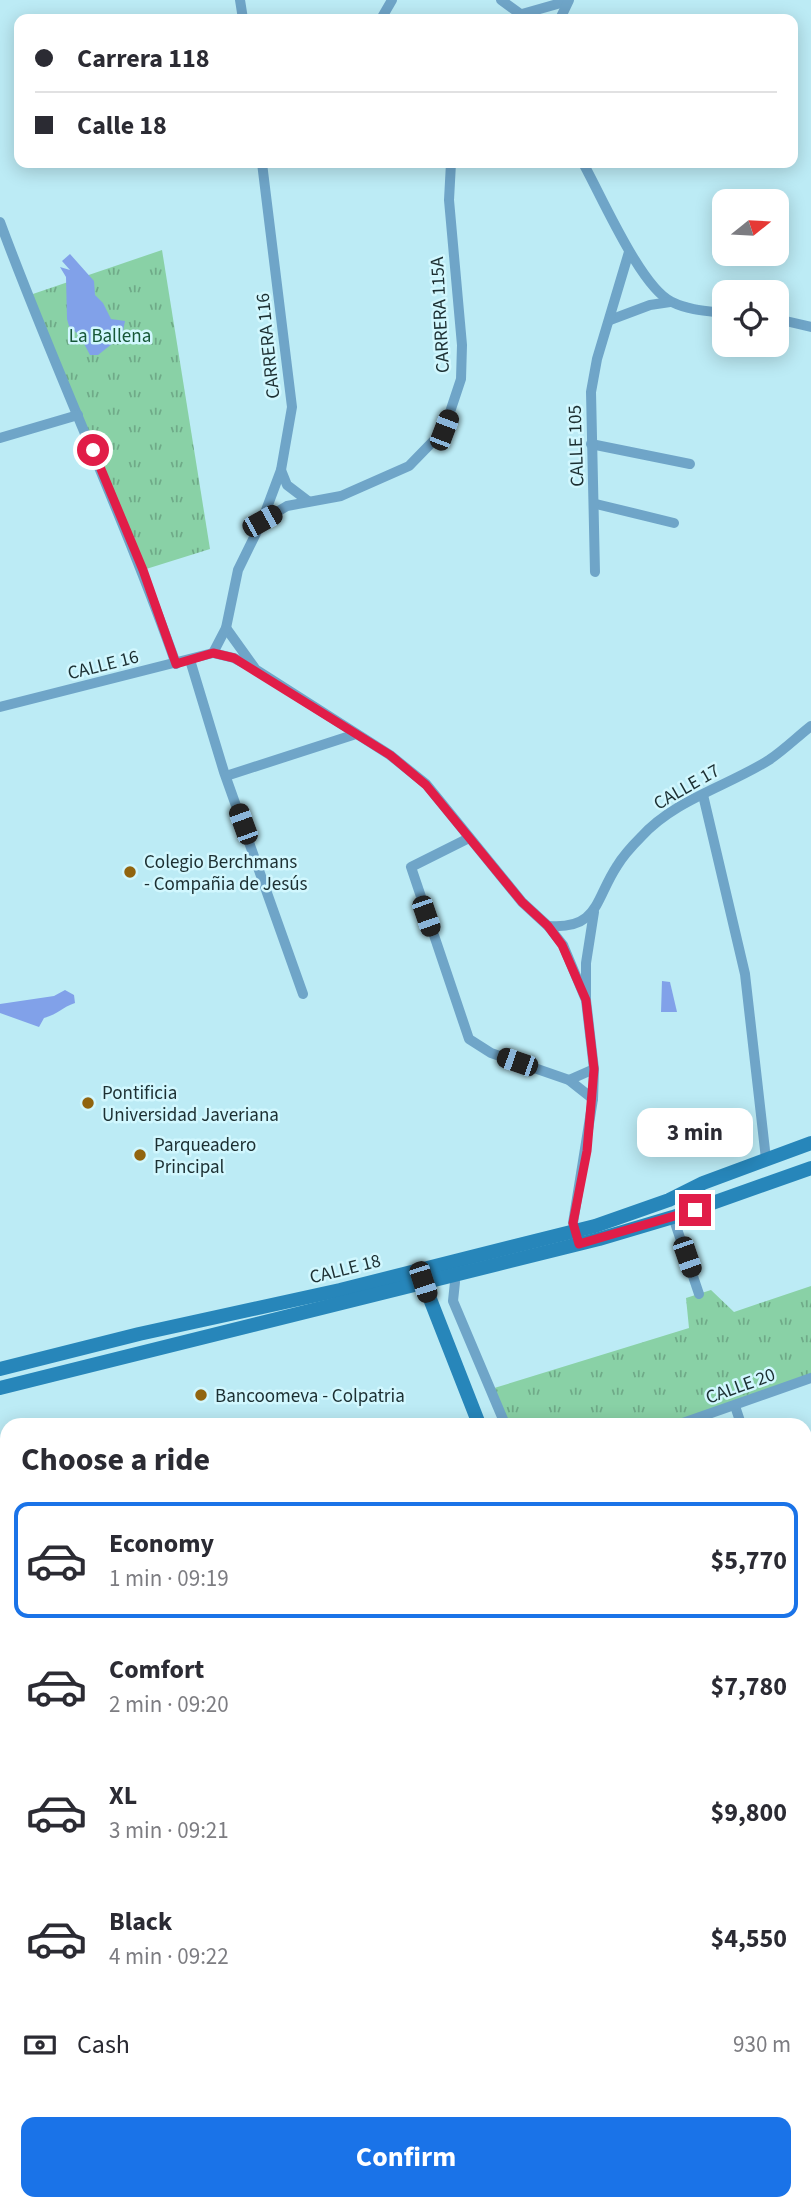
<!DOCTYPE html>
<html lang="en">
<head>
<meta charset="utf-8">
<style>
	:root { --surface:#fff; --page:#f2f2f3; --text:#2b2b33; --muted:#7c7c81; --line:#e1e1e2; --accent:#1a73e8 }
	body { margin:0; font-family:"Source Sans 3",sans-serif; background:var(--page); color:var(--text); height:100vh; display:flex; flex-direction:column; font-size:26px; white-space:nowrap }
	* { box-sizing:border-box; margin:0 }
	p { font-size:23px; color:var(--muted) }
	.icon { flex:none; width:38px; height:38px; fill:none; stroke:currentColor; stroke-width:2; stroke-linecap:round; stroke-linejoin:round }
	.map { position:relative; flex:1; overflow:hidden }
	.details { position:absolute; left:0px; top:1418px; width:812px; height:793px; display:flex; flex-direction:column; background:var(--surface); border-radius:21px 21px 0 0; box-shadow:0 4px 18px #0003 }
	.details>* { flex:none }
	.banner { position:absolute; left:14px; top:14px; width:784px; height:154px; border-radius:14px; box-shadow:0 4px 18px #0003; display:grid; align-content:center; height:154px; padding:0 21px; background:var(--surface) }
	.needle { width:46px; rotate:72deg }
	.fabs { position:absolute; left:712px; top:189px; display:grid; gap:14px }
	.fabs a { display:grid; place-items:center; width:77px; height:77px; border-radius:14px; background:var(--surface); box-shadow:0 4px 18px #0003; font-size:35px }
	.end { position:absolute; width:32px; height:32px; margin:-16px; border:9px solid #e11d48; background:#fff; box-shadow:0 0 0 4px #fff }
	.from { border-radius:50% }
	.bubble { position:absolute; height:49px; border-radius:14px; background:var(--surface); box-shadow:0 4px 18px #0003; font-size:23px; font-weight:700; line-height:49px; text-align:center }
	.car { position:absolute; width:21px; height:42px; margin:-21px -10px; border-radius:9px; box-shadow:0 0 5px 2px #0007; background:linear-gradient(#222 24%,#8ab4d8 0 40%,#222 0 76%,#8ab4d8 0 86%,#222 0) }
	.banner b { display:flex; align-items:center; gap:24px; height:66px; font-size:26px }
	.banner b+b { border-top:2px solid var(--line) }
	.banner i { width:18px; height:18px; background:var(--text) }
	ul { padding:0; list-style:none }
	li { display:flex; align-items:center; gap:21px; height:116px; margin:0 14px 10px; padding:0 7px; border:4px solid transparent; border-radius:14px }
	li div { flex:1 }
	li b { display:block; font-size:26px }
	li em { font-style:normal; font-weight:700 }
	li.current { border-color:var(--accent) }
	li>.icon { width:63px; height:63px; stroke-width:1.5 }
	h2 { padding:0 21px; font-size:32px; line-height:84px }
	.pay { display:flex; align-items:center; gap:18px; height:77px; padding:0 21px; font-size:26px }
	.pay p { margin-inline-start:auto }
	.primary-button { display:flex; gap:14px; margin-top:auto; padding:14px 21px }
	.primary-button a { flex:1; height:80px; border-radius:14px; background:var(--accent); color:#fff; font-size:28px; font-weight:700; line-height:80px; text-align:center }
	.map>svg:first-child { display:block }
	.park { fill:url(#park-tufts) }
	.water { fill:#81a1e9 }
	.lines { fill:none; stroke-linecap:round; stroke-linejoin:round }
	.street { stroke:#6fa5c8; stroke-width:10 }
	.secondary { stroke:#2786ba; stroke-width:14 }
	.highway { stroke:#2a5773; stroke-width:18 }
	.route { stroke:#e11d48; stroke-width:9 }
	.poi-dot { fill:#91640e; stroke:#d1f7fe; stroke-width:2.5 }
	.labels { text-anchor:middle; stroke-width:5; stroke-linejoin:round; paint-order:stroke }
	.street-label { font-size:19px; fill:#1c2f32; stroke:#d1f7fe }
	.park-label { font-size:19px; fill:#175838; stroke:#d1f7fe }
	.poi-label { font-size:19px; fill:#1c2f32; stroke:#d1f7fe; text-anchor:start }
</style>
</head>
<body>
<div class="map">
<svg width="811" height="2210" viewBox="0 0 811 2210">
	<defs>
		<pattern id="park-tufts" width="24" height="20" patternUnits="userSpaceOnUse" patternTransform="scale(1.75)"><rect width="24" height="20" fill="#89d1a6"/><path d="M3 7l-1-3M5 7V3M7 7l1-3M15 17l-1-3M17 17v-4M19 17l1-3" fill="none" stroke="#6faa88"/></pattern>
	</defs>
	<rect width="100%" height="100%" fill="#bcebf5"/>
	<g class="park">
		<path d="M162,250L210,549L143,570L27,296Z"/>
		<path d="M811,1286V1378L680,1424H505L491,1389L689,1328L686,1298L711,1290L734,1312Z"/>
		<path d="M247,2203H433L386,2210H250Z"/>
	</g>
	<g class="water">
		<path d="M70,254L94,281L95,295L103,303L111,319L125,321L122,336L98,355H90L80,336L69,326L67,319L66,277L60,267L70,270L62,261Z"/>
		<path d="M662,981L670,982L677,1012H661Z"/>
		<path d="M65,990L74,995L75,1003C62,1007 59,1014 44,1018L39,1027L0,1013V1004L54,996Z"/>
	</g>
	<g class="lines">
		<g class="street">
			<path d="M240,0L243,19"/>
			<path d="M501,0L526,18"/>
			<path d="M522,14L568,1"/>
			<path d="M381,19L392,0"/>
			<path d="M560,19L569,0"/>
			<path d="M583,163C601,195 641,288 672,302C688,310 707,311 724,313"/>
			<path d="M0,222C55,371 123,514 176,664"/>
			<path d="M777,319L811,327"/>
			<path d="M610,320L650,305L670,302"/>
			<path d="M0,438L78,415"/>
			<path d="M591,444L690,464"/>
			<path d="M281,470L287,485L308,501"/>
			<path d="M596,504L674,523"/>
			<path d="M262,521L287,506L341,496L409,466L444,430L461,379L462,345L449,200L451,163"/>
			<path d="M595,572L591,392L597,359L629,252"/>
			<path d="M226,628L254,667"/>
			<path d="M213,653L234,658L255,669L390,755L426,784L522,902L548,926L563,945L586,1000"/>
			<path d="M213,653L226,628L238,570L262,521L281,470L292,407L262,163"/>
			<path d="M190,660L224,772L303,994"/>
			<path d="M0,707L213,653"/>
			<path d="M226,776L356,734"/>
			<path d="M703,795L745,974L766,1159"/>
			<path d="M469,838L411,867L469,1039L491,1053L569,1080L593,1099"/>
			<path d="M548,926C599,930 595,899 617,866C623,856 632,846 641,837C674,800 728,786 769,760C784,750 797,737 811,726"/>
			<path d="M569,1080L594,1069"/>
			<path d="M673,1217L699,1294"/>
			<path d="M576,1234L573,1223L593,1099L594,1069L586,1000V963L594,912"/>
			<path d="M455,1282L453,1301L505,1424"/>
			<path d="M735,1406L741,1424"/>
			<path d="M680,1424L811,1378"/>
			<path d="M0,1547L7,1545"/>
			<path d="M0,1558L7,1575"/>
			<path d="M805,1583L811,1580"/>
			<path d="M0,1866L7,1868"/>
			<path d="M247,2203L250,2210"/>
			<path d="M789,2203L791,2210"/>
		</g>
		<g class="secondary">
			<path d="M421,1276L479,1424"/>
			<path d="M0,1369L139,1334L340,1290L595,1226L669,1200L703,1183L811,1143"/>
			<path d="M0,1388L599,1239L673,1217L811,1168"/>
		</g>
		<g class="highway">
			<path d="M805,2143L811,2142"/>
			<path d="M805,2165L811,2163"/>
			<path d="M386,2210L433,2203"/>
			<path d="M509,2210L556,2203"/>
		</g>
	</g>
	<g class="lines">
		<path class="route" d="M93,450L143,570L176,664L213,653L234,658L390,755L426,785L522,902L548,926L562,945L586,1000L594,1069L587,1151L573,1223L579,1244L695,1210"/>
	</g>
	<g class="poi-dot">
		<circle cx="130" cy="872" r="7"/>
		<circle cx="88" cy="1103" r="7"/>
		<circle cx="140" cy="1155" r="7"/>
		<circle cx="201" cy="1395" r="7"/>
	</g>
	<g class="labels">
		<g class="street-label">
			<text transform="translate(439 315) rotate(-93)" y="7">CARRERA 115A</text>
			<text transform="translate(267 346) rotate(-96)" y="7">CARRERA 116</text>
			<text transform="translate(575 446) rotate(-92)" y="7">CALLE 105</text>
			<text transform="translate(103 664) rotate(-14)" y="7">CALLE 16</text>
			<text transform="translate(686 786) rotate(-30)" y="7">CALLE 17</text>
			<text transform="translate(345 1268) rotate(-14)" y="7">CALLE 18</text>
			<text transform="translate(740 1385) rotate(-20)" y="7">CALLE 20</text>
		</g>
		<g class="park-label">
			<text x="110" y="342">La Ballena</text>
		</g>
		<g class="poi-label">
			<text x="144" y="868">Colegio Berchmans<tspan x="144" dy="22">- Compañia de Jesús</tspan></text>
			<text x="102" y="1099">Pontificia<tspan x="102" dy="22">Universidad Javeriana</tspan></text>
			<text x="154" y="1151">Parqueadero<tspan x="154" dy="22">Principal</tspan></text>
			<text x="215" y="1402">Bancoomeva - Colpatria</text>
		</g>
	</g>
</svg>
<div class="fabs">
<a><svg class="needle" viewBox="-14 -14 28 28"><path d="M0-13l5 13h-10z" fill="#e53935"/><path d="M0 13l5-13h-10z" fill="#7c7c81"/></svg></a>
<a><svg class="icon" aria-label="locate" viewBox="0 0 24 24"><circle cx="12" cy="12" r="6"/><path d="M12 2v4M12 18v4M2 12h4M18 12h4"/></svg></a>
</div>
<i class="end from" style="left:93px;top:450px"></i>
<i class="end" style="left:695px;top:1210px"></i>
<div class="bubble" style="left:637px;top:1108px;width:116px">3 min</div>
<i class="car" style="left:444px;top:430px;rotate:21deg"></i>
<i class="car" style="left:262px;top:521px;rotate:61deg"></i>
<i class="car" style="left:243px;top:824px;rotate:340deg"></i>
<i class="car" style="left:426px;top:916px;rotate:161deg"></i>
<i class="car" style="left:517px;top:1062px;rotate:289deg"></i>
<i class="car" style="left:687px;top:1257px;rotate:161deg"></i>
<i class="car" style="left:423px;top:1282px;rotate:162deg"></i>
<div class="banner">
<b><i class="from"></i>Carrera 118</b>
<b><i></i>Calle 18</b>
</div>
<section class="details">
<h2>Choose a ride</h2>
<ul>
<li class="current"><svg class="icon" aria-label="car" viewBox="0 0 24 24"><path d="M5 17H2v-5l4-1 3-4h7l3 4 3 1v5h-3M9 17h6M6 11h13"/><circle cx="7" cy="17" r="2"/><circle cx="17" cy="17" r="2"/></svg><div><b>Economy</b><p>1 min · 09:19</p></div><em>$5,770</em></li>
<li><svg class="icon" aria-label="car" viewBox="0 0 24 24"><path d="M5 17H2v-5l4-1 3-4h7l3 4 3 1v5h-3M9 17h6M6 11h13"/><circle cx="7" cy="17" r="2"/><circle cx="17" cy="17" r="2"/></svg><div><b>Comfort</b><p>2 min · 09:20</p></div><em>$7,780</em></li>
<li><svg class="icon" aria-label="car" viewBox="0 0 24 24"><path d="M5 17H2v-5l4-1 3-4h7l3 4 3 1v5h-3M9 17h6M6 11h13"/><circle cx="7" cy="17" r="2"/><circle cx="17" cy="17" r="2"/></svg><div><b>XL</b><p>3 min · 09:21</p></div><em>$9,800</em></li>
<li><svg class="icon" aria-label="car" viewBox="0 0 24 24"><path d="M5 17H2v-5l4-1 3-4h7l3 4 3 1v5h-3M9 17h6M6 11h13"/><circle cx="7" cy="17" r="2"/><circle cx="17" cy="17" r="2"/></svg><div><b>Black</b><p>4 min · 09:22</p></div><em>$4,550</em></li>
</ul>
<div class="pay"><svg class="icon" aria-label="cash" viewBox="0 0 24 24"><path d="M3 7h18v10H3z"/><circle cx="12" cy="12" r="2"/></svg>Cash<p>930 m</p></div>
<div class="primary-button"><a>Confirm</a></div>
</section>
</div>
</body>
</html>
